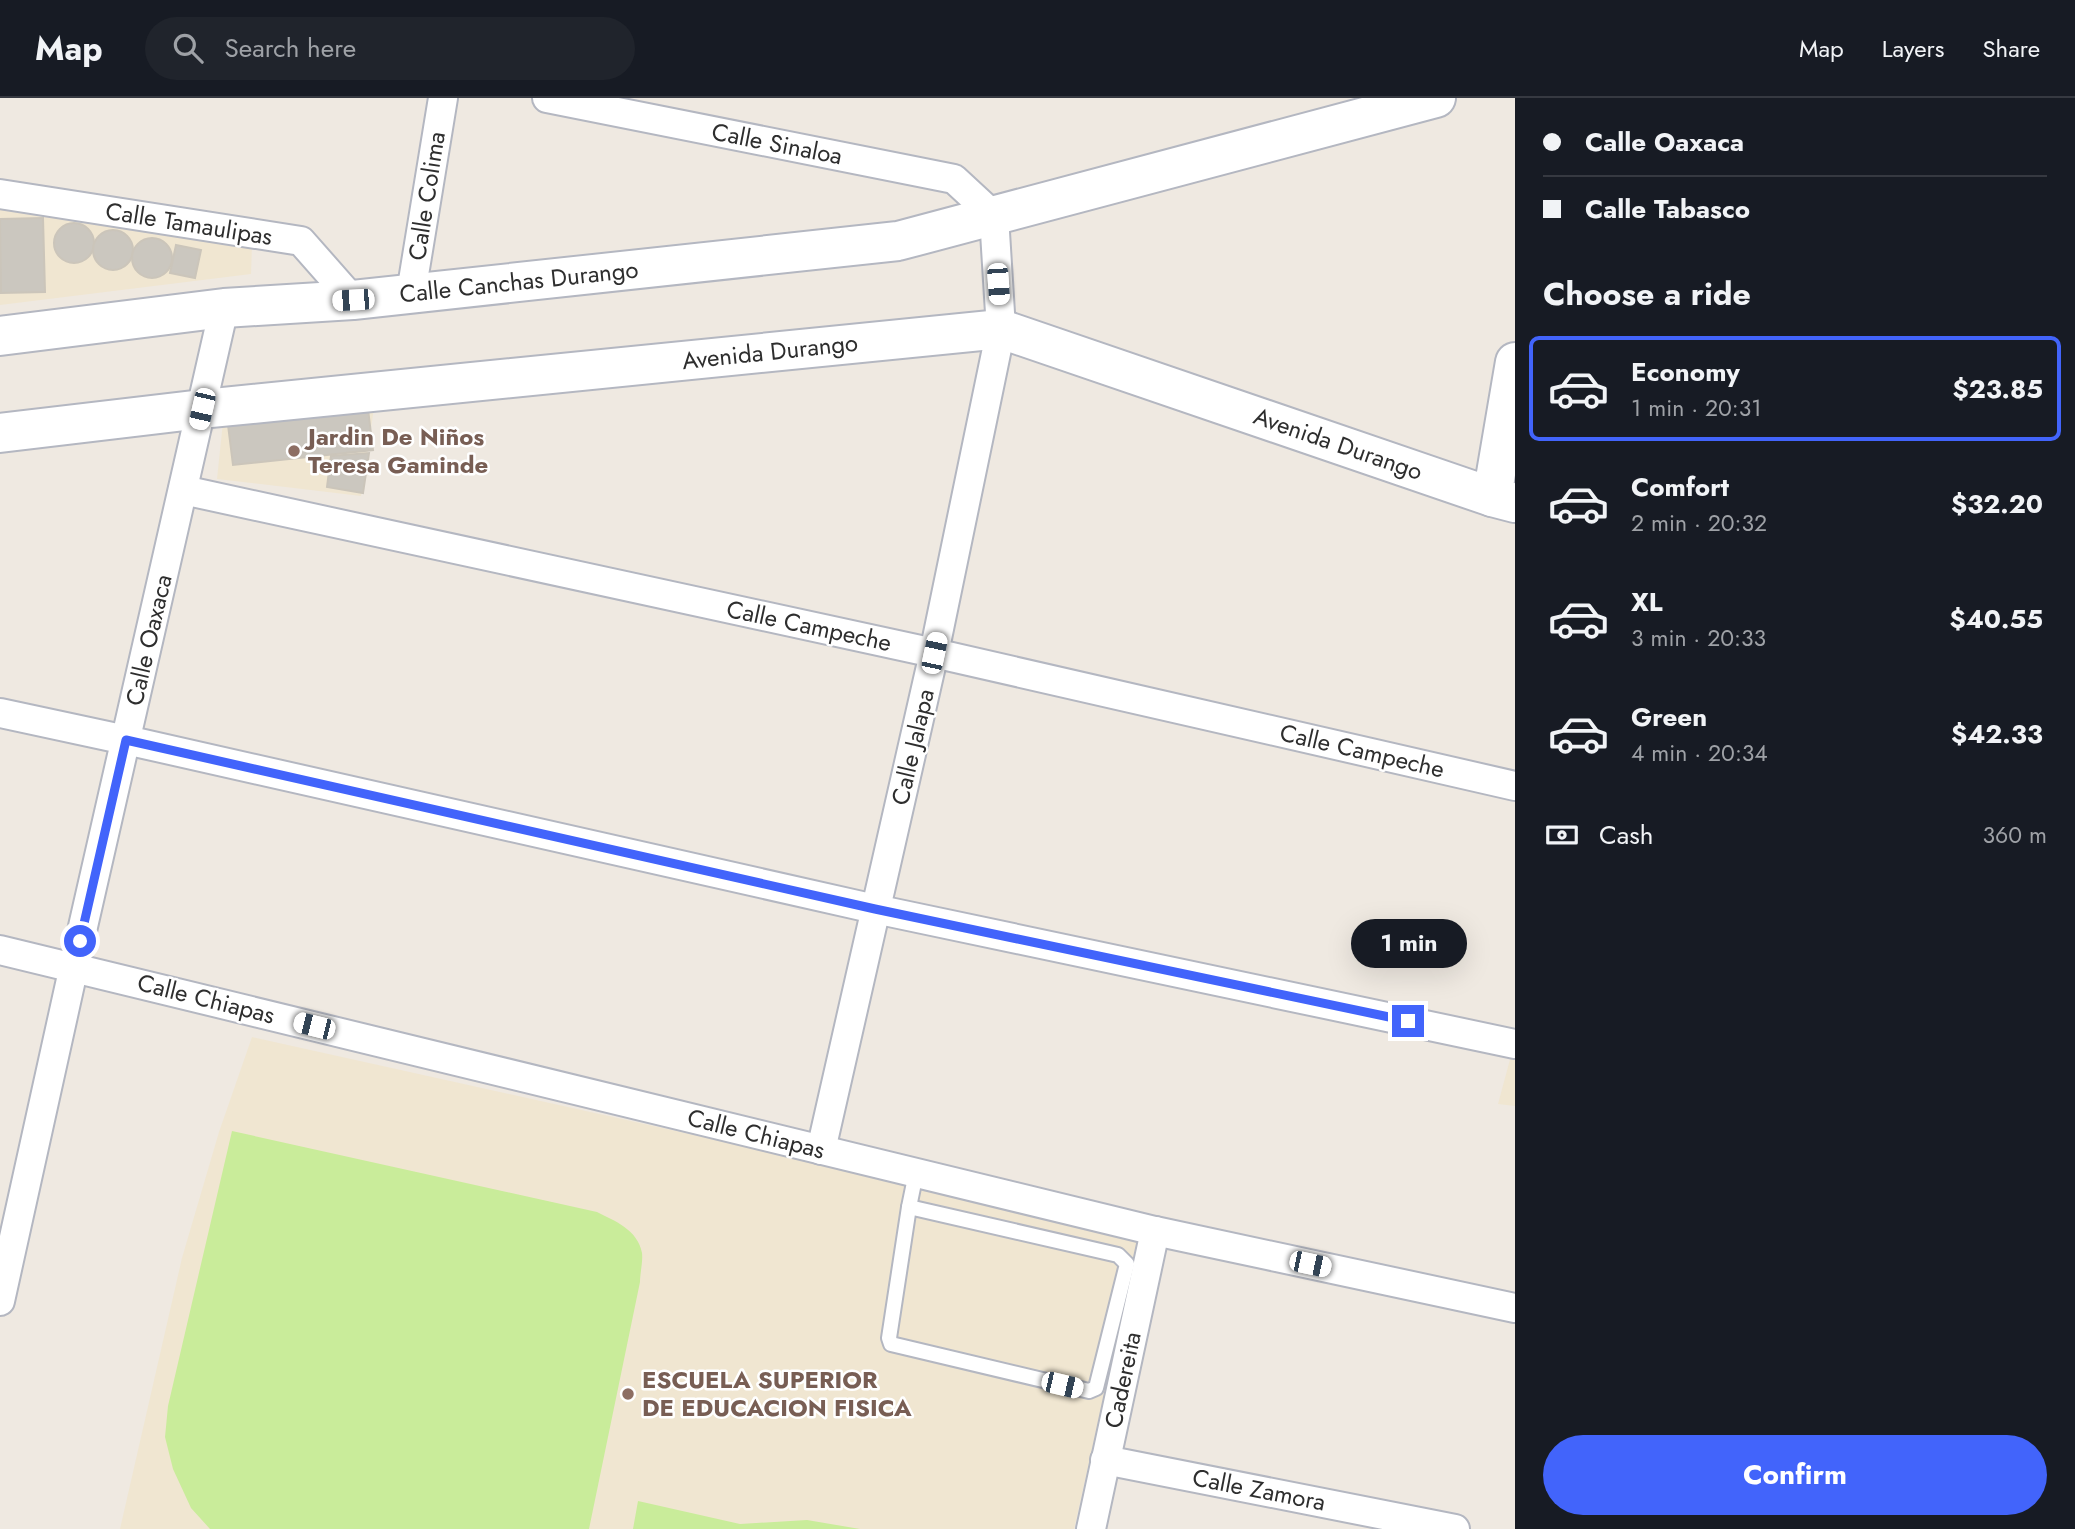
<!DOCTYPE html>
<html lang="en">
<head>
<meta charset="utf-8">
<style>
	:root { --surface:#171b24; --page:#20242c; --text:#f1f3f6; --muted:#9ea1a6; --line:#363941; --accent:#4264fb }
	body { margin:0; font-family:Jost,sans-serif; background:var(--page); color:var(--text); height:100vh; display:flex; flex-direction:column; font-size:26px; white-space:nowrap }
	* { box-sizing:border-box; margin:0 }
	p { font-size:23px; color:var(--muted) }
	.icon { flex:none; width:38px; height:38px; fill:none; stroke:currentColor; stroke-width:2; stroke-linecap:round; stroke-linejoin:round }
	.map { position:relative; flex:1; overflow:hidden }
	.drawer { display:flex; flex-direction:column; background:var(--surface); width:560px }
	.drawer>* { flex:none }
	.hud { display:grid; align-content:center; height:154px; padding:0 28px; background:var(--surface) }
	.end { position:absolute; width:32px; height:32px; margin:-16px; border:9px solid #4264fb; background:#fff; box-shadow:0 0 0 4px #fff }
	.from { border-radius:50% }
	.bubble { position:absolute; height:49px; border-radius:24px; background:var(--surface); box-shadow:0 7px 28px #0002; font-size:23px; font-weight:700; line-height:49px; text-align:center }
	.car { position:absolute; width:21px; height:42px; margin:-21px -10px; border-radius:9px; box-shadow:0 0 5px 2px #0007; background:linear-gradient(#fff 24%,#345 0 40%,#fff 0 76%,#345 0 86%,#fff 0) }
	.hud b { display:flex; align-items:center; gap:24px; height:66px; font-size:26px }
	.hud b+b { border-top:2px solid var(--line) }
	.hud i { width:18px; height:18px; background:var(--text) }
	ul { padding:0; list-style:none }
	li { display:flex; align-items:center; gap:21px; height:105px; margin:0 14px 10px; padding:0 14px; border:4px solid transparent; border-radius:10px }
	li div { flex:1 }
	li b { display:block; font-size:26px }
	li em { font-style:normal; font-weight:700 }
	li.current { border-color:var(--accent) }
	li>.icon { width:63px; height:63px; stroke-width:1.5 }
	h2 { padding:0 28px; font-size:32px; line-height:84px }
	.pay { display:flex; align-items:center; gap:18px; height:77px; padding:0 28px; font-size:26px }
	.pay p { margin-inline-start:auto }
	.primary-button { display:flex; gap:14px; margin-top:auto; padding:14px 28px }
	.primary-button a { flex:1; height:80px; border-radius:42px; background:var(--accent); color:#fff; font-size:28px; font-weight:700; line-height:80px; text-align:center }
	header { display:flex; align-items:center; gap:42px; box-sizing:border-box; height:98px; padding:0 35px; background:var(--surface); border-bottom:2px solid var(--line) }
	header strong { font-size:33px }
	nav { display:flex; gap:38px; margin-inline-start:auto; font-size:24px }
	.search { width:490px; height:63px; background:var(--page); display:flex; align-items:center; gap:18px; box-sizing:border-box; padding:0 24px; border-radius:38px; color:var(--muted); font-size:26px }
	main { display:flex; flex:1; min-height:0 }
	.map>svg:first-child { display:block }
	.education { fill:#f0e6d1 }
	.pitch { fill:#c9ec9a }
	.building { fill:#cbc7bf; stroke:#cbc5ba; stroke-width:2 }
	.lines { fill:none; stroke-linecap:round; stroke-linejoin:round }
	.lane-casing { stroke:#b4b7c1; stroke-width:18 }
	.street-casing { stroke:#b4b7c1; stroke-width:32 }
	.secondary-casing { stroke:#b4b7c1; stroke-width:42 }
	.lane { stroke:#fff; stroke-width:14 }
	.street { stroke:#fff; stroke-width:28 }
	.secondary { stroke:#fff; stroke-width:38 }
	.route { stroke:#4264fb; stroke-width:9 }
	.education-dot { fill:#8d6e63; stroke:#fff; stroke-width:2.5 }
	.labels { text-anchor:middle; stroke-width:5; stroke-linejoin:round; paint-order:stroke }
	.street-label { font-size:24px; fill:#2e2e2e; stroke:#fff }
	.education-label { font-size:24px; font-weight:bold; fill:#785e54; stroke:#fff; text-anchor:start }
</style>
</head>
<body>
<header>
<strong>Map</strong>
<div class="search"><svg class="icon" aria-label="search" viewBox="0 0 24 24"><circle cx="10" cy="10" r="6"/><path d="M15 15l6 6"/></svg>Search here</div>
<nav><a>Map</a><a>Layers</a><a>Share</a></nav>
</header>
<main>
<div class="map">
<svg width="1515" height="1431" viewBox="0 0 1515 1431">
	<rect width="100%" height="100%" fill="#efe9e1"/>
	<g class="education">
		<path d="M0,108L252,147L251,176L0,207Z"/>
		<path d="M375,303L361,398L217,381L223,324Z"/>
		<path d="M252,939L1141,1136L1074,1431H120L182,1160L219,1034Z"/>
		<path d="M1512,954L1515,955V1008L1498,1006Z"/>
	</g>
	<g class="pitch">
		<path d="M232,1033L597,1114C615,1123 638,1132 642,1155C643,1164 640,1175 640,1184L589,1431H210L191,1410L173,1371L165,1339L168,1308Z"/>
		<path d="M638,1403L740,1426L807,1422L860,1431H633Z"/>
	</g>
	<g class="building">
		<path d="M43,120L45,194L1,195L0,121Z"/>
		<circle cx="74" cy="145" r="20"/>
		<circle cx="113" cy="152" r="20"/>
		<circle cx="152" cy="160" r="20"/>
		<path d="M176,147L201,152L195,180L170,175Z"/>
		<path d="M368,311L373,352L233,367L228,327Z"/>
		<path d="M369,355L363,395L327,389L331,358Z"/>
	</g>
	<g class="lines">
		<g class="lane-casing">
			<g id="lane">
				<path d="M909,1109L1118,1157L1127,1166L1096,1290L1089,1293L891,1246L889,1240Z"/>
				<path d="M909,1109L916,1075"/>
			</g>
		</g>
		<g class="street-casing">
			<g id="street">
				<path d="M547,0L954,81L994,118L1001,231L934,555L821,1052"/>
				<path d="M0,96L301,143L353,202"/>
				<path d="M411,195L443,0"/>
				<path d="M183,392L934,555L1515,688"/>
				<path d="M0,615L126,642L875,811L1515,946"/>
				<path d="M0,852L1155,1133L1515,1210"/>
				<path d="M0,1203L74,868L224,210"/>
				<path d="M1105,1362L1455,1431"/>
				<path d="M1091,1431L1155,1133"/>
			</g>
		</g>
		<g class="secondary-casing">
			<g id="secondary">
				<path d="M0,238L224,210L353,202L898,143L1436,0"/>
				<path d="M0,335L202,311L1001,231L1492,399L1515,405"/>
				<path d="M1492,399L1515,264"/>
			</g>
		</g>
		<use href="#lane" class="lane"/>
		<use href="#street" class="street"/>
		<use href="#secondary" class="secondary"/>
	</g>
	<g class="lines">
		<path class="route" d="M80,843L126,642L875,811L1408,923"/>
	</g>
	<g class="education-dot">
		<circle cx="294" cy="353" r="7"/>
		<circle cx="628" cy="1296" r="7"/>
	</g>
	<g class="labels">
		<g class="street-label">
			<text transform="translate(777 46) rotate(11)" y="8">Calle Sinaloa</text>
			<text transform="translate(427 98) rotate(-81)" y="8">Calle Colima</text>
			<text transform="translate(189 126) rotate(9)" y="8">Calle Tamaulipas</text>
			<text transform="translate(519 184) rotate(-6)" y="8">Calle Canchas Durango</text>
			<text transform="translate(770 254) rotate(-6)" y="8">Avenida Durango</text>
			<text transform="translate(1338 346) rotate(19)" y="8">Avenida Durango</text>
			<text transform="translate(809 528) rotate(12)" y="8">Calle Campeche</text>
			<text transform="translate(149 542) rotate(-77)" y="8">Calle Oaxaca</text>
			<text transform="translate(913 649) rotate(-77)" y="8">Calle Jalapa</text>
			<text transform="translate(1362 653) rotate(13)" y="8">Calle Campeche</text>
			<text transform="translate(206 901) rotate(14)" y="8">Calle Chiapas</text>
			<text transform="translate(756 1036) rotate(14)" y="8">Calle Chiapas</text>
			<text transform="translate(1123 1282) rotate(-78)" y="8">Cadereita</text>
			<text transform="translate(1259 1392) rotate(11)" y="8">Calle Zamora</text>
		</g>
		<g class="education-label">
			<text x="308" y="347">Jardin De Niños<tspan x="308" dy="28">Teresa Gaminde</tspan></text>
			<text x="642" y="1290">ESCUELA SUPERIOR<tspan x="642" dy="28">DE EDUCACION FISICA</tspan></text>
		</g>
	</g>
</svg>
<i class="end from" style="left:80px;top:843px"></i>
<i class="end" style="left:1408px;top:923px"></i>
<div class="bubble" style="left:1351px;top:821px;width:116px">1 min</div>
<i class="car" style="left:998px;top:186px;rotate:176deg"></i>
<i class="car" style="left:353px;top:202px;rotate:267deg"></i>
<i class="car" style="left:202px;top:311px;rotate:193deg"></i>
<i class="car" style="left:934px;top:555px;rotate:12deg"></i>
<i class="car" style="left:314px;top:928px;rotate:284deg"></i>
<i class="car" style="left:1310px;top:1166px;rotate:102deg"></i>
<i class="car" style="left:1062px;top:1287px;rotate:103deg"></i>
</div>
<section class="drawer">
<div class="hud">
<b><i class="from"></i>Calle Oaxaca</b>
<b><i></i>Calle Tabasco</b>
</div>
<h2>Choose a ride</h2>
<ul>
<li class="current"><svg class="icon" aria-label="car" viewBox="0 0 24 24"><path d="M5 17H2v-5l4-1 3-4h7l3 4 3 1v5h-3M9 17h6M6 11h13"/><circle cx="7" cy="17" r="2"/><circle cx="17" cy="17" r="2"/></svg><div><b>Economy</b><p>1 min · 20:31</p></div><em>$23.85</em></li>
<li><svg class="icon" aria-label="car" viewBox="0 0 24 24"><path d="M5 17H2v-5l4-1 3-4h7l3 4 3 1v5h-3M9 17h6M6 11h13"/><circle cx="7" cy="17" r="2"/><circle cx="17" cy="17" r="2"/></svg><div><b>Comfort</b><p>2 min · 20:32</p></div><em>$32.20</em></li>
<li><svg class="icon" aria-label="car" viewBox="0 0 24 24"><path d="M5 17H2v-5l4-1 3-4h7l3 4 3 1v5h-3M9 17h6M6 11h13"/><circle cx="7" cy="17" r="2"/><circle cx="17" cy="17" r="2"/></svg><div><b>XL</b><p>3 min · 20:33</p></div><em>$40.55</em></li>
<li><svg class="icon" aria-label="car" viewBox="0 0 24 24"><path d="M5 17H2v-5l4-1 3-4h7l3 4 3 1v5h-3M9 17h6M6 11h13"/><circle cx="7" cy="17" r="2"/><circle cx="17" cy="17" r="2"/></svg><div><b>Green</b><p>4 min · 20:34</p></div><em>$42.33</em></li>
</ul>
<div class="pay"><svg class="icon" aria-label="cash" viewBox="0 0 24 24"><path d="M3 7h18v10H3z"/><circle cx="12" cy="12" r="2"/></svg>Cash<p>360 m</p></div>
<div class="primary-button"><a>Confirm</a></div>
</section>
</main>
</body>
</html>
